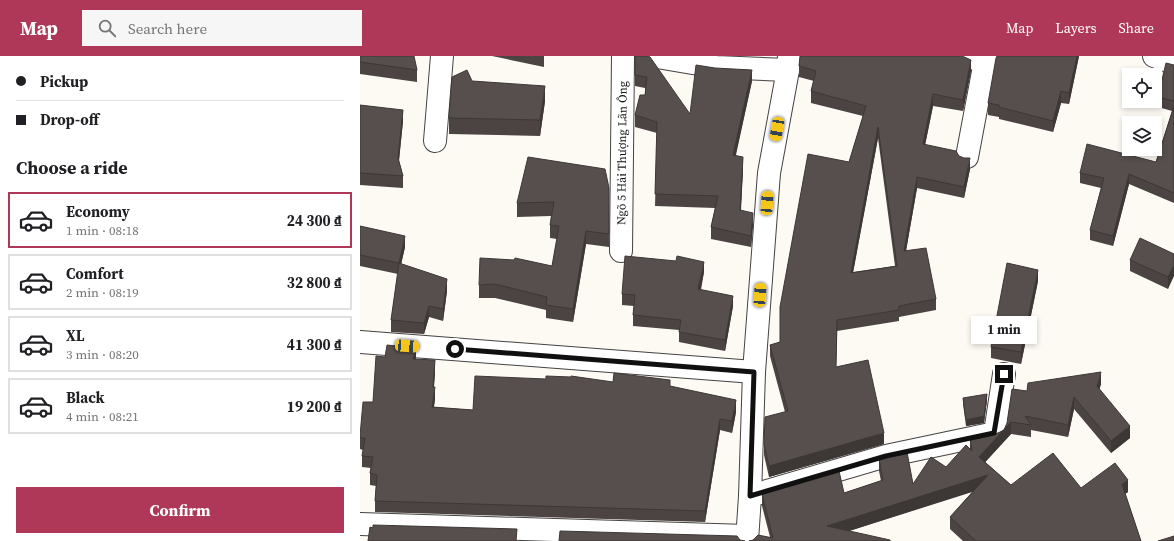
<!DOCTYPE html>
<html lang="en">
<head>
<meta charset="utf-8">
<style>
	:root { --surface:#fff; --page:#f6f6f6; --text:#202124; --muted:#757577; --line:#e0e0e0; --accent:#af3858 }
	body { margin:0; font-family:"Source Serif 4",serif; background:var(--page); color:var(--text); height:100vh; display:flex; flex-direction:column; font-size:15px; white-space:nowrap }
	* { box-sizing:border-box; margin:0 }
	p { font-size:13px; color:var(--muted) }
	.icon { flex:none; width:22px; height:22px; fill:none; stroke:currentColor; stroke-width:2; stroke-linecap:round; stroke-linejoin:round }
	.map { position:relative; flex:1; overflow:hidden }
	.sheet { display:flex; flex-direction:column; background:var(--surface); width:360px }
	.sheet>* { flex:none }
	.top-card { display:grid; align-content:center; height:88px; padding:0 16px; background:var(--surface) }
	.controls { position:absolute; left:762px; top:12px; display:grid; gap:8px }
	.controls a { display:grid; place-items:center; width:40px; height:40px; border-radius:0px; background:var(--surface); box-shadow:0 2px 6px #0003; font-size:20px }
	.end { position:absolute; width:18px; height:18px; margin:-9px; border:5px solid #101010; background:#fff; box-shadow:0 0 0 2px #fff }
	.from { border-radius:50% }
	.bubble { position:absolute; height:28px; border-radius:0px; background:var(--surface); box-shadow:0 2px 6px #0003; font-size:13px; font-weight:700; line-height:28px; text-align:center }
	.car { position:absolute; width:12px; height:24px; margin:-12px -6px; border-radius:5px; box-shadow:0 0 3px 1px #0007; background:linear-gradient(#f5c518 24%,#345 0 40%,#f5c518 0 76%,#345 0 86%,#f5c518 0) }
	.top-card b { display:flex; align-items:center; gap:14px; height:38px; font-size:15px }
	.top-card b+b { border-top:1px solid var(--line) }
	.top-card i { width:10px; height:10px; background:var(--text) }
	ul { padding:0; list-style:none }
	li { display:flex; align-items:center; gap:12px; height:56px; margin:0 8px 6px; padding:0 8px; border:2px solid var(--line); border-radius:0px }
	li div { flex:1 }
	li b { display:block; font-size:15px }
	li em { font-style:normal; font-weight:700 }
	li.current { border-color:var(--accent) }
	li>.icon { width:36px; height:36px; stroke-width:1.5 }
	h2 { padding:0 16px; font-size:18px; line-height:48px }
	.action { display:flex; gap:8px; margin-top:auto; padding:8px 16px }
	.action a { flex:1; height:46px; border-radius:0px; background:var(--accent); color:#fff; font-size:16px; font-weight:700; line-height:46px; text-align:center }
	header { display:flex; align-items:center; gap:24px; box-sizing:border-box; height:56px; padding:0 20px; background:var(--accent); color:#fff }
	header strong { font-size:19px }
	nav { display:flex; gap:22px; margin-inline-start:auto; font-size:14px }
	.search { width:280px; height:36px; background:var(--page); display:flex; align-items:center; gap:10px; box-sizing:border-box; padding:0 14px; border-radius:0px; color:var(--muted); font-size:15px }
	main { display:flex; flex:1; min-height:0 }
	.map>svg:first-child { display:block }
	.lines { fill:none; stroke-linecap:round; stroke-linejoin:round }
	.minor-casing { stroke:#434343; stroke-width:24 }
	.minor { stroke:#fff; stroke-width:22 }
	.wall { fill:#4b4442; fill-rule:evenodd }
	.shaded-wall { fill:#3d3736 }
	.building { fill:#574f4d; stroke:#3d3736; fill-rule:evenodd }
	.route { stroke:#101010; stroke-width:5 }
	.labels { text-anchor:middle; stroke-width:4; stroke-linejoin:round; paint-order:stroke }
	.street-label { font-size:12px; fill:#101010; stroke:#fff }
</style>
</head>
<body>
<header>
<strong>Map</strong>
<div class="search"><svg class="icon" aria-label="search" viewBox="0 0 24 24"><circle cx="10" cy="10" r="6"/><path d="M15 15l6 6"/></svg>Search here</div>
<nav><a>Map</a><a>Layers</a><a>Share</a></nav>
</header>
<main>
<section class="sheet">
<div class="top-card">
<b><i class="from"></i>Pickup</b>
<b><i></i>Drop-off</b>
</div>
<h2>Choose a ride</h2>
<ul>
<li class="current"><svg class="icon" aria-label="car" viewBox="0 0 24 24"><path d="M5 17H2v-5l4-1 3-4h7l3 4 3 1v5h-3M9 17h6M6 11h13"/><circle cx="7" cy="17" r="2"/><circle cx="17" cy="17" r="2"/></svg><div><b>Economy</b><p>1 min · 08:18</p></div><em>24 300 ₫</em></li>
<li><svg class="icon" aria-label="car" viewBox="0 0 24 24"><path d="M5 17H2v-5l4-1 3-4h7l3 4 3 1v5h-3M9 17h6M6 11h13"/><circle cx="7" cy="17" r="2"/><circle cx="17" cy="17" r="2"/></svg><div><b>Comfort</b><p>2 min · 08:19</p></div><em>32 800 ₫</em></li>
<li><svg class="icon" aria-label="car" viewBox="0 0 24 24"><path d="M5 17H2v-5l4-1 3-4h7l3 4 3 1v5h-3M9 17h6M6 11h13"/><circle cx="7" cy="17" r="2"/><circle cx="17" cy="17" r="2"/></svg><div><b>XL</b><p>3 min · 08:20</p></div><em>41 300 ₫</em></li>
<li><svg class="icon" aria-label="car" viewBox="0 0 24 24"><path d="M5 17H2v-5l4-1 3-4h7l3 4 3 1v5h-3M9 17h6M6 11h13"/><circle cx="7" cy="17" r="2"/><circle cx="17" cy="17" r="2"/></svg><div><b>Black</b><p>4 min · 08:21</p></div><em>19 200 ₫</em></li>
</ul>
<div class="action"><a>Confirm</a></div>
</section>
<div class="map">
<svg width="814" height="485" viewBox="0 0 814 485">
	<rect width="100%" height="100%" fill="#fdfaf4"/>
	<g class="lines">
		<g class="minor-casing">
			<g id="minor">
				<path d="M291,0L356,11L428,14"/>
				<path d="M607,0L626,7"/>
				<path d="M794,0L814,7"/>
				<path d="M75,85L82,0"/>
				<path d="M607,101L626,0"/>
				<path id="s1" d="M261,195L263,0"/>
				<path d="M0,286L394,316"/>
				<path d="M390,440L526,400L635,377L644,318"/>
				<path d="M0,468L387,480"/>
				<path d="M387,485L390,440L394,316L409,117L428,14L429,0"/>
			</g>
		</g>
		<use href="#minor" class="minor"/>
	</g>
	<g class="wall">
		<path d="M0,0L57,14V26L0,18Z"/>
		<path d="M132,0H184V11Z"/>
		<path d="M275,0L330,58L392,25L376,99L383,113L381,155L393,169L391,191L351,183V171L355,152L295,150L297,77L275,71V59L285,39V32L275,30Z"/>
		<path d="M719,0L709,48L701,47L693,76L639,63V61L628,59V47Z"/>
		<path d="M814,9V147L769,128L753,190L730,184V174L741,132L720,127V117L796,106L812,55L798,51V41Z"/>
		<path d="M439,10L611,15L603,55L573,50L565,89L610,113L604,142L557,132L546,195L576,243V254L539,261V265L477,275L476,311L524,388L409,421L404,399V388L425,356L410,300V289L420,286L489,106L503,60L451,47V35L454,25L439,21ZM518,82L535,210L493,216Z"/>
		<path d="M112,25L185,45L180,80L89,78V62Z"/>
		<path d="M0,49L43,65L39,105L43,120V132L0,129Z"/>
		<path d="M249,132V191L226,188L213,266L186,262V254L135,242H119V229L192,210L197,183L190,182V169L191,160L157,161V147Z"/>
		<path d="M0,170L45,191L41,208L87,235L83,265L69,261L64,278L31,276V264L38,218L0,210Z"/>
		<path d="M814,198L808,233L770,215V204Z"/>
		<path d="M344,216L341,234L373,250L365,295L319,286V274L273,270V259L274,250L262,249V238Z"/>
		<path d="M678,225L661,308L631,302V291Z"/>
		<path d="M25,301L56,303L75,316L74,331L75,343L74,351L113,354L253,326L310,330L376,356L372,377L360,374L345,466L15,456V445L16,430L10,429V417L11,412L2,411V400L3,394L0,393V380L13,346Z"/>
		<path d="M741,328L739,333L770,382L751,397L714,353L708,381L671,374V381L651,378L625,406L651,429L721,432L768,436L765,438L781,485H603L590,473V461L613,435L489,475L389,485L410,481L402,450V438L484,437L521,425L519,415V403L553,428L586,411L610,393V383L638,377L644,374L667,335Z"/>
		<path d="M603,342L627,344L624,367L606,370L603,348Z"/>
	</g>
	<g class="shaded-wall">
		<path d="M717,0H719L709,48V37Z"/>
		<path d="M611,4V15L603,55V44Z"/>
		<path d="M392,14V25L373,110V99Z"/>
		<path d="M185,30V45L180,80V64Z"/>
		<path d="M701,35V47L693,76V65Z"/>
		<path d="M573,38V50L563,99V88Z"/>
		<path d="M43,54V65L38,113V102Z"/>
		<path d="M518,71V82L491,228V217Z"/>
		<path d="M383,101V113L380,166V154Z"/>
		<path d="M610,102V113L604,142V131Z"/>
		<path d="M769,118V128L753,190V180Z"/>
		<path d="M557,121V132L544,206V195Z"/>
		<path d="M393,157V169L391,191V180Z"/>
		<path d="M226,175V188L213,266V253Z"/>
		<path d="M45,180V191L39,218V207Z"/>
		<path d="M344,206V216L338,244V233Z"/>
		<path d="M814,209V220L808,233V221Z"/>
		<path d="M678,214V225L661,308V296Z"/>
		<path d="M87,223V235L83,265V253Z"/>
		<path d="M373,240V250L365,295V284Z"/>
		<path d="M69,250V261L64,278V267Z"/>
		<path d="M56,292V303H53Z"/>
		<path d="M75,304V316L73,342V331Z"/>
		<path d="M741,316V328L737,342V330Z"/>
		<path d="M75,331V343L72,362V351Z"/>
		<path d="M627,338V344L624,367L606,370V364Z"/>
		<path d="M714,341V353L708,381V369Z"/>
		<path d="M376,344V356L372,377V365Z"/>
		<path d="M360,363V374L345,466V455Z"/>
		<path d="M651,366V378L619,413V401Z"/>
		<path d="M770,370V382L751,397V385Z"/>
		<path d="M524,377V388L409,421V410Z"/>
		<path d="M628,419V431L467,482V470Z"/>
		<path d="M768,424V436L762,440V428Z"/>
	</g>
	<g class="building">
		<path d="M0,0H54L57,14L0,6Z"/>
		<path d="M275,0H288L290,1L330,58L336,9L355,12L392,14L373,99L383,101L380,154L393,157L391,180L351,171L358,140L295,138L297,66L275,59L280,39H285L287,21L275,19Z"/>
		<path d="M440,0H602L611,4L603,44L573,38L563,88L596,95L599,100L604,102H610L604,131L557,121L544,195L566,192L576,243L539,250V254L477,264L476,311L508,304L524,377L409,410L404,388L405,361L428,355L410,289L420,286V251L448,98L489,106L506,50L451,35L456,15L439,10ZM518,71L537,210L491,217Z"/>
		<path d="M637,0H717L709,37L701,35L693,65L639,51V49L628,47L636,2Z"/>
		<path d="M806,7L814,9V45L798,41Z"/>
		<path d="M107,14L112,25L185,30L180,64L89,62L92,21Z"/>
		<path d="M0,49L43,54L38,102L43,120L0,117Z"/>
		<path d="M814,50V137L769,118L753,180L730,174L744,122L720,117L727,88L796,106Z"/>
		<path d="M168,101L245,113L249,132V178L226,175L213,253L186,249L187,241L135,228L119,229L120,202L154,204L155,202L192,210L199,170L190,169L194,146L157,147Z"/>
		<path d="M0,170L45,180L39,207L0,199Z"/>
		<path d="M780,182L814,198V209L808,221L770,204Z"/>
		<path d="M265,200L316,205L317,200L344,206L338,233L373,240L365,284L319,276L321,264L273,259L275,239L262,238Z"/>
		<path d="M39,207L87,223L83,253L69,250L64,267L31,264Z"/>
		<path d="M647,207L678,214L661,296L631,291Z"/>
		<path d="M27,289L56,292L53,303L75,304L73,331H75L72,351L113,354L115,320L186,323V320L211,321V320L253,326L254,317L310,324V330L376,344L372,365L360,363L345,455L15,445L17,419L10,417L13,401L2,400L5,382H0V380L3,346H13L16,300L25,301Z"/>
		<path d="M741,316L737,330L770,370L751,385L714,341L708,369L665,360L671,369L651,366L619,401L651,429L693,397L721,432L755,407L768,424L762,428L781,485H616L590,461L628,419L467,470L530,484V485H389L393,484L398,479L413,482L402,438L479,415L484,437L523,424L519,403L547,396L553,428L571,401L586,411L606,389L612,395L610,383L638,377L644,374L647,367L652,333L667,335L668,327Z"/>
		<path d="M627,338L624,360L606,364L603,342Z"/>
		<path d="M13,469L157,473L156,485H8L10,471L13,472Z"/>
		<path d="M200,475L377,480L380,484L385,485H199Z"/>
		<path d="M814,480V485H798Z"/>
	</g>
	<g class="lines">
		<path class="route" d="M95,293L394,316L390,440L526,400L634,377L644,318"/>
	</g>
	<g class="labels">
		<g class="street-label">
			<text dy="4" stroke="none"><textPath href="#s1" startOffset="98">Ngõ 5 Hải Thượng Lãn Ông</textPath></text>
		</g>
	</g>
</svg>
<div class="controls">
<a><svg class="icon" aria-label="locate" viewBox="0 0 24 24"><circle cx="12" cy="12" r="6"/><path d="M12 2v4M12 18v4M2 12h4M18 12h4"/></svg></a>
<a><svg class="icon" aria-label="layers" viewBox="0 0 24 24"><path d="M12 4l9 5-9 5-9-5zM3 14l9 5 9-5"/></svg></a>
</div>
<i class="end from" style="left:95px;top:293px"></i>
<i class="end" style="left:644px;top:318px"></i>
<div class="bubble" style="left:611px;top:260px;width:66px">1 min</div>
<i class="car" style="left:417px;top:73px;rotate:190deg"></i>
<i class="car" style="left:407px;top:147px;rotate:4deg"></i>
<i class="car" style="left:400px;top:239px;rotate:4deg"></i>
<i class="car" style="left:47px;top:290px;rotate:94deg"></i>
</div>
</main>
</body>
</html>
